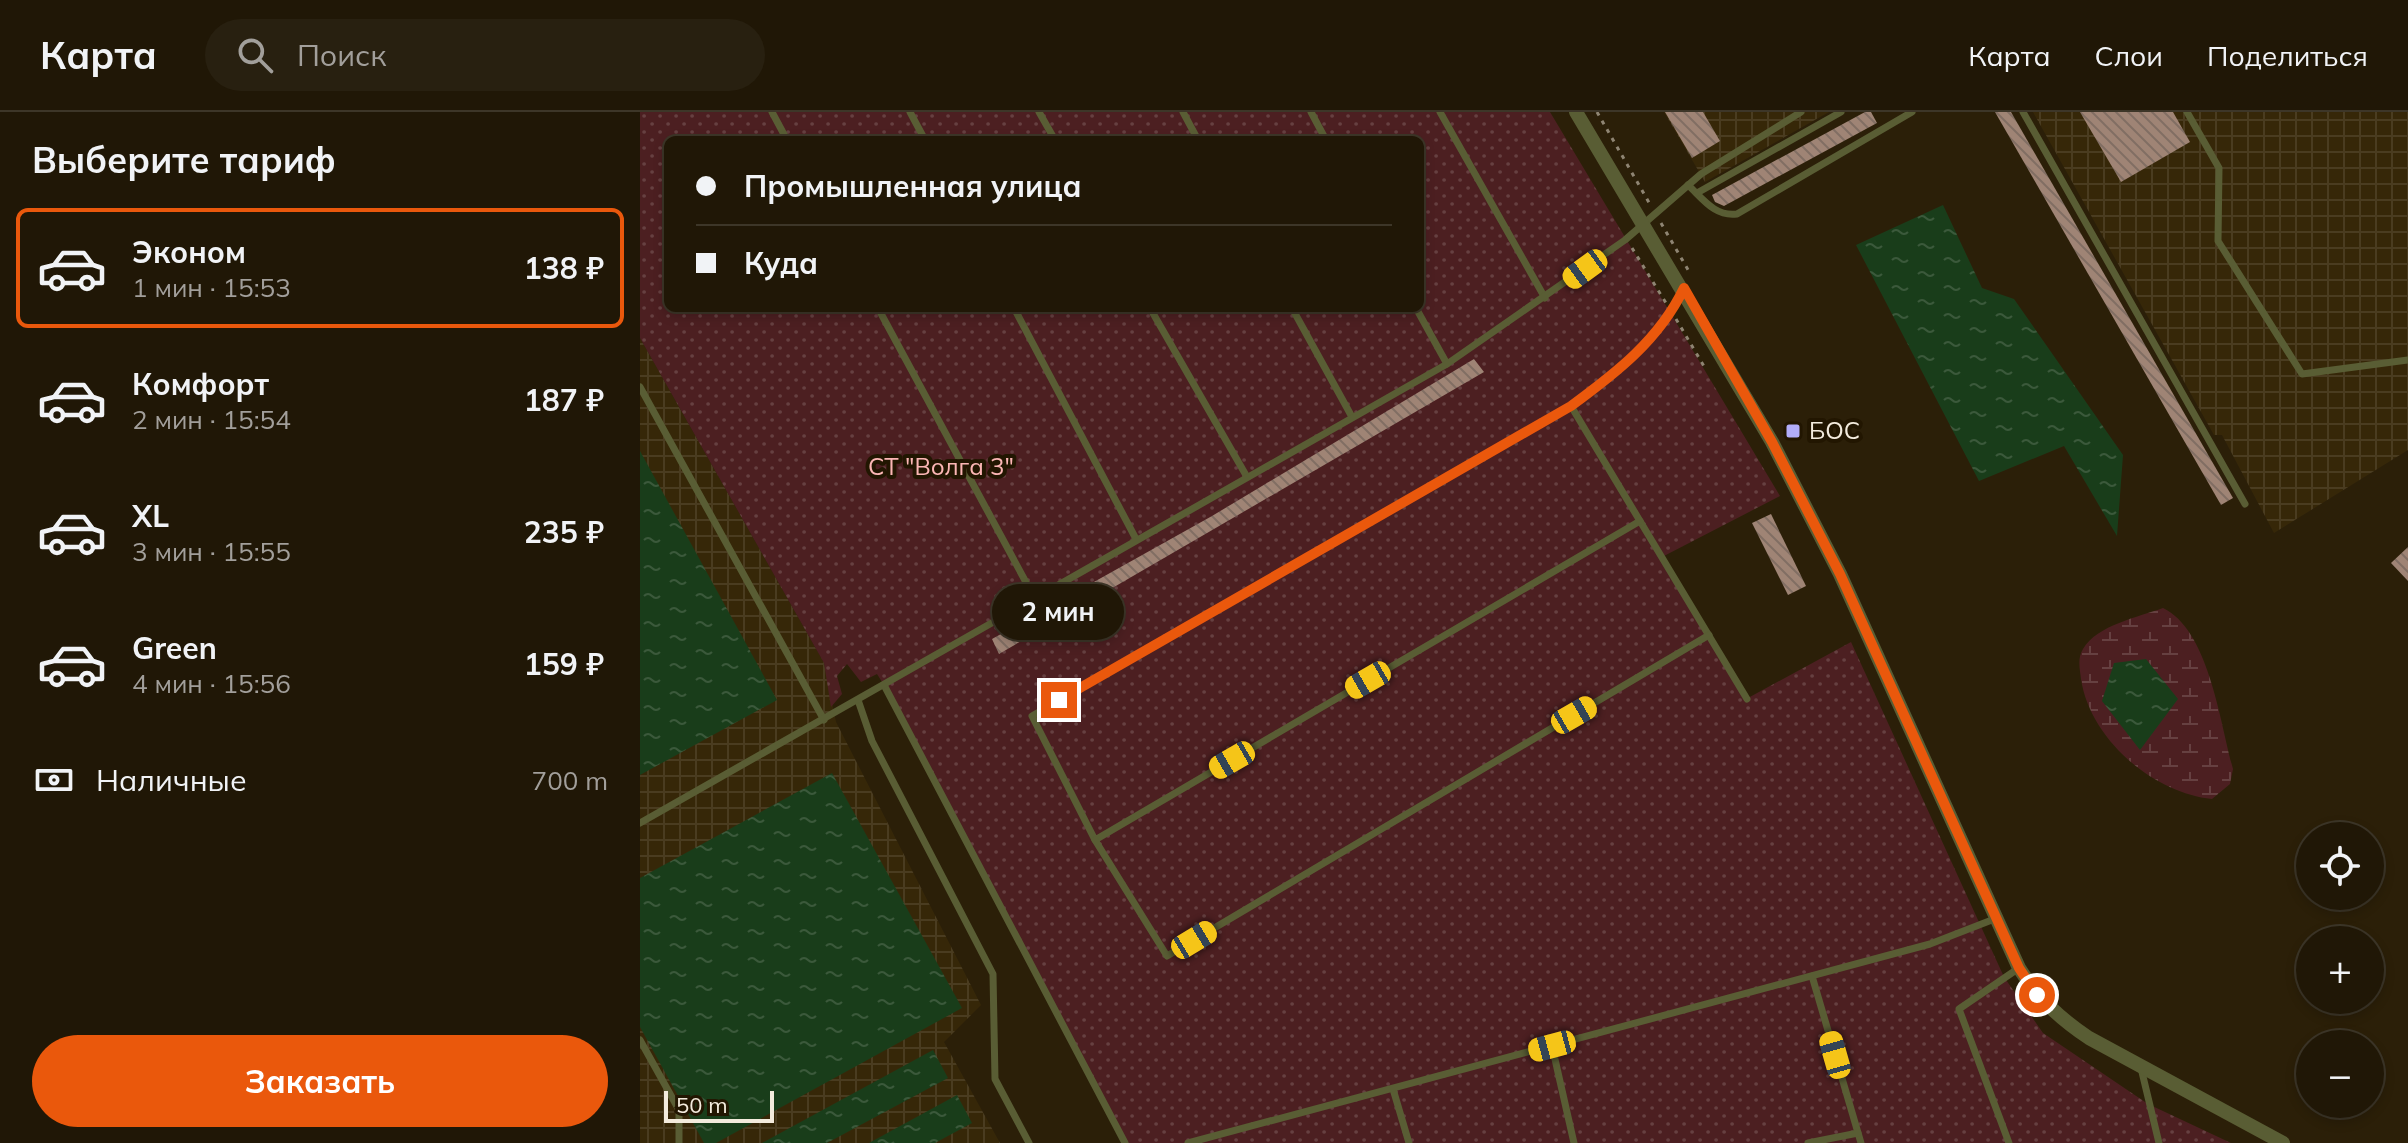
<!DOCTYPE html>
<html lang="ru">
<head>
<meta charset="utf-8">
<style>
	:root { --surface:#201706; --page:#282010; --text:#f1f3f6; --muted:#a29f9b; --line:#3d3628; --accent:#ea580c }
	body { margin:0; font-family:Mulish,sans-serif; background:var(--page); color:var(--text); height:100vh; display:flex; flex-direction:column; font-size:30px; white-space:nowrap }
	* { box-sizing:border-box; margin:0 }
	p { font-size:26px; color:var(--muted) }
	.icon { flex:none; width:44px; height:44px; fill:none; stroke:currentColor; stroke-width:2; stroke-linecap:round; stroke-linejoin:round }
	.map { position:relative; flex:1; overflow:hidden }
	.panel { display:flex; flex-direction:column; background:var(--surface); width:640px }
	.panel>* { flex:none }
	.guide { position:absolute; left:24px; top:24px; width:760px; height:176px; border-radius:12px; box-shadow:0 4px 12px #0003,0 0 0 2px var(--line); display:grid; align-content:center; height:176px; padding:0 32px; background:var(--surface) }
	.tools { position:absolute; left:1656px; top:710px; display:grid; gap:16px }
	.tools a { display:grid; place-items:center; width:88px; height:88px; border-radius:50%; background:var(--surface); box-shadow:0 4px 12px #0003,0 0 0 2px var(--line); font-size:40px }
	.scale { position:absolute; left:24px; bottom:20px; width:110px; box-sizing:border-box; padding-left:8px; border:4px solid #f3ebdd; border-top:0; font-size:22px; line-height:28px; white-space:nowrap; color:#f3ebdd; -webkit-text-stroke:6px #221601; paint-order:stroke }
	.end { position:absolute; width:36px; height:36px; margin:-18px; border:10px solid #ea580c; background:#fff; box-shadow:0 0 0 4px #fff }
	.from { border-radius:50% }
	.bubble { position:absolute; height:56px; border-radius:28px; background:var(--surface); box-shadow:0 4px 12px #0003,0 0 0 2px var(--line); font-size:26px; font-weight:700; line-height:56px; text-align:center }
	.car { position:absolute; width:24px; height:48px; margin:-24px -12px; border-radius:10px; box-shadow:0 0 6px 2px #0007; background:linear-gradient(#f5c518 24%,#345 0 40%,#f5c518 0 76%,#345 0 86%,#f5c518 0) }
	.guide b { display:flex; align-items:center; gap:28px; height:76px; font-size:30px }
	.guide b+b { border-top:2px solid var(--line) }
	.guide i { width:20px; height:20px; background:var(--text) }
	ul { padding:0; list-style:none }
	li { display:flex; align-items:center; gap:24px; height:120px; margin:0 16px 12px; padding:0 16px; border:4px solid transparent; border-radius:12px }
	li div { flex:1 }
	li b { display:block; font-size:30px }
	li em { font-style:normal; font-weight:700 }
	li.on { border-color:var(--accent) }
	li>.icon { width:72px; height:72px; stroke-width:1.5 }
	h2 { padding:0 32px; font-size:36px; line-height:96px }
	.pay { display:flex; align-items:center; gap:20px; height:88px; padding:0 32px; font-size:30px }
	.pay p { margin-inline-start:auto }
	.cta { display:flex; gap:16px; margin-top:auto; padding:16px 32px }
	.cta a { flex:1; height:92px; border-radius:48px; background:var(--accent); color:#fff; font-size:32px; font-weight:700; line-height:92px; text-align:center }
	header { display:flex; align-items:center; gap:48px; box-sizing:border-box; height:112px; padding:0 40px; background:var(--surface); border-bottom:2px solid var(--line) }
	header strong { font-size:38px }
	nav { display:flex; gap:44px; margin-inline-start:auto; font-size:28px }
	.search { width:560px; height:72px; background:var(--page); display:flex; align-items:center; gap:20px; box-sizing:border-box; padding:0 28px; border-radius:44px; color:var(--muted); font-size:30px }
	main { display:flex; flex:1; min-height:0 }
	.map>svg:first-child { display:block }
	.industrial { fill:url(#industrial-grid) }
	.grass { fill:url(#grass-dots); fill-rule:evenodd }
	.wetland { fill:url(#wetland-marsh) }
	.water { fill:url(#water-ripples) }
	.building { fill:url(#building-back-hatch) }
	.lines { fill:none; stroke-linecap:round; stroke-linejoin:round }
	.path { stroke:#8f8573; stroke-width:3; stroke-dasharray:4 6; stroke-linecap:butt }
	.lane { stroke:#595d34; stroke-width:7 }
	.street { stroke:#595d34; stroke-width:14 }
	.route { stroke:#ea580c; stroke-width:10 }
	.poi-dot { fill:#b2adf9; stroke:#221601; stroke-width:3 }
	.labels { text-anchor:middle; stroke-width:8; stroke-linejoin:round; paint-order:stroke }
	.poi-label { font-size:24px; fill:#f3ebdd; stroke:#221601; text-anchor:start }
	.park-label { font-size:24px; fill:#fcb6b5; stroke:#221601 }
</style>
</head>
<body>
<header>
<strong>Карта</strong>
<div class="search"><svg class="icon" aria-label="search" viewBox="0 0 24 24"><circle cx="10" cy="10" r="6"/><path d="M15 15l6 6"/></svg>Поиск</div>
<nav><a>Карта</a><a>Слои</a><a>Поделиться</a></nav>
</header>
<main>
<section class="panel">
<h2>Выберите тариф</h2>
<ul>
<li class="on"><svg class="icon" aria-label="car" viewBox="0 0 24 24"><path d="M5 17H2v-5l4-1 3-4h7l3 4 3 1v5h-3M9 17h6M6 11h13"/><circle cx="7" cy="17" r="2"/><circle cx="17" cy="17" r="2"/></svg><div><b>Эконом</b><p>1 мин · 15:53</p></div><em>138 ₽</em></li>
<li><svg class="icon" aria-label="car" viewBox="0 0 24 24"><path d="M5 17H2v-5l4-1 3-4h7l3 4 3 1v5h-3M9 17h6M6 11h13"/><circle cx="7" cy="17" r="2"/><circle cx="17" cy="17" r="2"/></svg><div><b>Комфорт</b><p>2 мин · 15:54</p></div><em>187 ₽</em></li>
<li><svg class="icon" aria-label="car" viewBox="0 0 24 24"><path d="M5 17H2v-5l4-1 3-4h7l3 4 3 1v5h-3M9 17h6M6 11h13"/><circle cx="7" cy="17" r="2"/><circle cx="17" cy="17" r="2"/></svg><div><b>XL</b><p>3 мин · 15:55</p></div><em>235 ₽</em></li>
<li><svg class="icon" aria-label="car" viewBox="0 0 24 24"><path d="M5 17H2v-5l4-1 3-4h7l3 4 3 1v5h-3M9 17h6M6 11h13"/><circle cx="7" cy="17" r="2"/><circle cx="17" cy="17" r="2"/></svg><div><b>Green</b><p>4 мин · 15:56</p></div><em>159 ₽</em></li>
</ul>
<div class="pay"><svg class="icon" aria-label="cash" viewBox="0 0 24 24"><path d="M3 7h18v10H3z"/><circle cx="12" cy="12" r="2"/></svg>Наличные<p>700 m</p></div>
<div class="cta"><a>Заказать</a></div>
</section>
<div class="map">
<svg width="1768" height="1031" viewBox="0 0 1768 1031">
	<defs>
		<pattern id="industrial-grid" width="8" height="8" patternUnits="userSpaceOnUse" patternTransform="scale(2)"><rect width="8" height="8" fill="#362708"/><path d="M0 4h8M4 0v8" fill="none" stroke="#4a3c20"/></pattern>
		<pattern id="grass-dots" width="8" height="8" patternUnits="userSpaceOnUse" patternTransform="scale(2)"><rect width="8" height="8" fill="#4c1f21"/><path d="M2 2h.1M6 6h.1" fill="none" stroke="#664041" stroke-width="1.8" stroke-linecap="round"/></pattern>
		<pattern id="wetland-marsh" width="20" height="14" patternUnits="userSpaceOnUse" patternTransform="scale(2)"><rect width="20" height="14" fill="#4c1f21"/><path d="M1 5h8M5 5V1M11 12h8M15 12V8" fill="none" stroke="#664041"/></pattern>
		<pattern id="water-ripples" width="26" height="14" patternUnits="userSpaceOnUse" patternTransform="scale(2)"><rect width="26" height="14" fill="#193d1a"/><path d="M2 4q2-2 4 0t4 0M15 11q2-2 4 0t4 0" fill="none" stroke="#3b593b"/></pattern>
		<pattern id="building-back-hatch" width="6" height="6" patternUnits="userSpaceOnUse" patternTransform="scale(2)"><rect width="6" height="6" fill="#9f8475"/><path d="M-1 5l2 2M0 0l6 6M5-1l2 2" fill="none" stroke="#816e63"/></pattern>
	</defs>
	<rect width="100%" height="100%" fill="#2b1f08"/>
	<g class="industrial">
		<path d="M1024,0H1189L1065,70Z"/>
		<path d="M1393,0H1768V338L1634,421L1582,323H1574Z"/>
		<path d="M0,226L184,551L196,610L341,893L304,930L360,1031H0Z"/>
	</g>
	<path class="grass" d="M0,0H910L1140,384L1022,445L1108,586L1211,530L1364,865L1403,921L1508,992L1591,1031H485L244,573L237,562L221,570L207,552L197,564L202,582L191,595L184,551L0,226ZM28,28H780V196H28Z"/>
	<path class="wetland" d="M1523,496C1569,518 1580,611 1593,657L1590,672L1572,687C1513,681 1450,627 1441,567C1440,557 1437,547 1443,537C1457,513 1499,505 1523,496Z"/>
	<g class="water">
		<path d="M1303,93L1342,176L1374,187L1483,343L1477,424L1424,334L1339,369L1216,133Z"/>
		<path d="M0,339L137,588L0,663Z"/>
		<path d="M1506,547L1538,587L1500,638L1462,589L1474,551Z"/>
		<path d="M192,661L322,896L76,1031H64L0,915V766Z"/>
		<path d="M293,938L308,966L187,1031H122Z"/>
		<path d="M317,983L332,1011L295,1031H229Z"/>
	</g>
	<g class="building">
		<path d="M1025,0H1063L1080,29L1052,46Z"/>
		<path d="M1225,0H1231L1237,11L1084,94L1075,90L1072,83Z"/>
		<path d="M1355,0H1371L1593,386L1581,393Z"/>
		<path d="M1440,0H1533L1550,30L1481,70Z"/>
		<path d="M834,247L844,260L359,542L352,527L572,404Z"/>
		<path d="M1131,402L1166,474L1148,483L1112,411Z"/>
		<path d="M1768,435V469L1751,451Z"/>
	</g>
	<g class="lines">
		<g class="path">
			<path d="M957,0L1011,94"/>
			<path d="M1021,111L1051,163"/>
			<path d="M992,136L1026,191"/>
			<path d="M1036,207L1065,256"/>
		</g>
		<g class="lane">
			<path d="M132,0L147,28"/>
			<path d="M270,0L285,28"/>
			<path d="M399,0L415,28"/>
			<path d="M543,0L558,28"/>
			<path d="M671,0L686,28"/>
			<path d="M800,0L905,186"/>
			<path d="M1383,0L1605,392"/>
			<path d="M1547,0L1579,56L1578,129L1662,262L1768,248"/>
			<path d="M1048,73C1063,87 1075,105 1097,102L1272,0"/>
			<path d="M1057,81L1201,0"/>
			<path d="M1042,179C1018,229 975,262 931,294L392,604L455,728L1000,409L1107,587"/>
			<path d="M238,196L395,487"/>
			<path d="M374,196L496,427"/>
			<path d="M510,196L607,365"/>
			<path d="M652,196L712,305"/>
			<path d="M776,196L807,252"/>
			<path d="M0,275L184,608"/>
			<path d="M931,294L1000,409"/>
			<path d="M244,573L485,1031"/>
			<path d="M218,588L232,629L353,862L355,967L389,1031"/>
			<path d="M0,711L807,252L985,128L1061,62L1161,0"/>
			<path d="M455,728L527,844L1069,523"/>
			<path d="M1172,864L1221,1031"/>
			<path d="M0,928L39,998V1031"/>
			<path d="M912,934L934,1031"/>
			<path d="M1501,956L1519,1031"/>
			<path d="M753,977L769,1031"/>
			<path d="M548,1031L1290,832L1357,806"/>
			<path d="M1168,1031L1218,1021"/>
			<path d="M1369,1031L1319,897L1379,856"/>
		</g>
		<path class="street" d="M936,0L1132,330L1200,462L1379,856C1398,886 1419,906 1449,926L1643,1031"/>
	</g>
	<g class="lines">
		<path class="route" d="M419,588L931,294C976,261 1019,228 1044,176L1132,330L1200,462L1379,856L1397,883"/>
	</g>
	<rect class="poi-dot" x="1145" y="311" width="16" height="16" rx="4"/>
	<g class="labels">
		<g class="poi-label">
			<text x="1169" y="327">БОС</text>
		</g>
		<g class="park-label">
			<text x="301" y="363">СТ "Волга 3"</text>
		</g>
	</g>
</svg>
<div class="tools">
<a><svg class="icon" aria-label="locate" viewBox="0 0 24 24"><circle cx="12" cy="12" r="6"/><path d="M12 2v4M12 18v4M2 12h4M18 12h4"/></svg></a>
<a>+</a>
<a>−</a>
</div>
<div class="scale">50 m</div>
<i class="end from" style="left:1397px;top:883px"></i>
<i class="end" style="left:419px;top:588px"></i>
<div class="bubble" style="left:352px;top:472px;width:132px">2 мин</div>
<i class="car" style="left:945px;top:157px;rotate:234deg"></i>
<i class="car" style="left:728px;top:568px;rotate:240deg"></i>
<i class="car" style="left:934px;top:603px;rotate:60deg"></i>
<i class="car" style="left:592px;top:648px;rotate:240deg"></i>
<i class="car" style="left:554px;top:828px;rotate:59deg"></i>
<i class="car" style="left:912px;top:934px;rotate:255deg"></i>
<i class="car" style="left:1195px;top:943px;rotate:344deg"></i>
<div class="guide">
<b><i class="from"></i>Промышленная улица</b>
<b><i></i>Куда</b>
</div>
</div>
</main>
</body>
</html>
